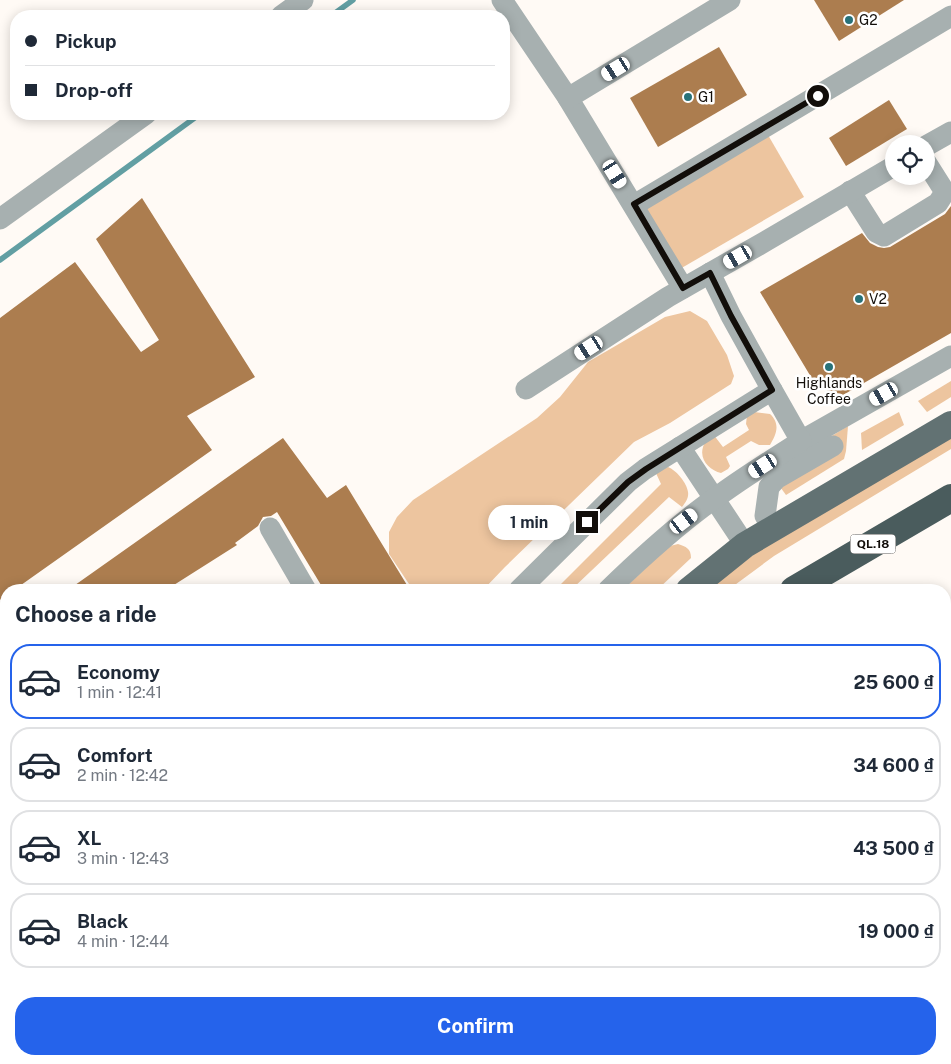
<!DOCTYPE html>
<html lang="en">
<head>
<meta charset="utf-8">
<style>
	:root { --surface:#fff; --page:#f6f6f7; --text:#1f2937; --muted:#747a83; --line:#e0e1e3; --accent:#2563eb }
	body { margin:0; font-family:"Public Sans",sans-serif; background:var(--page); color:var(--text); height:100vh; display:flex; flex-direction:column; font-size:19px; white-space:nowrap }
	* { box-sizing:border-box; margin:0 }
	p { font-size:16px; color:var(--muted) }
	.icon { flex:none; width:28px; height:28px; fill:none; stroke:currentColor; stroke-width:2; stroke-linecap:round; stroke-linejoin:round }
	.map { position:relative; flex:1; overflow:hidden }
	.side { position:absolute; left:0px; top:584px; width:951px; height:481px; display:flex; flex-direction:column; background:var(--surface); border-radius:20px 20px 0 0; box-shadow:0 2px 12px #0003 }
	.side>* { flex:none }
	.hud { position:absolute; left:10px; top:10px; width:500px; height:110px; border-radius:20px; box-shadow:0 2px 12px #0003; display:grid; align-content:center; height:110px; padding:0 15px; background:var(--surface) }
	.tools { position:absolute; left:885px; top:135px; display:grid; gap:10px }
	.tools a { display:grid; place-items:center; width:50px; height:50px; border-radius:50%; background:var(--surface); box-shadow:0 2px 12px #0003; font-size:25px }
	.end { position:absolute; width:22px; height:22px; margin:-11px; border:6px solid #120e0a; background:#fff; box-shadow:0 0 0 2px #fff }
	.from { border-radius:50% }
	.bubble { position:absolute; height:35px; border-radius:18px; background:var(--surface); box-shadow:0 2px 12px #0003; font-size:16px; font-weight:700; line-height:35px; text-align:center }
	.car { position:absolute; width:15px; height:30px; margin:-15px -8px; border-radius:6px; box-shadow:0 0 4px 1px #0007; background:linear-gradient(#fff 24%,#345 0 40%,#fff 0 76%,#345 0 86%,#fff 0) }
	.hud b { display:flex; align-items:center; gap:18px; height:48px; font-size:19px }
	.hud b+b { border-top:1px solid var(--line) }
	.hud i { width:12px; height:12px; background:var(--text) }
	ul { padding:0; list-style:none }
	li { display:flex; align-items:center; gap:15px; height:75px; margin:0 10px 8px; padding:0 5px; border:2px solid var(--line); border-radius:20px }
	li div { flex:1 }
	li b { display:block; font-size:19px }
	li em { font-style:normal; font-weight:700 }
	li.on { border-color:var(--accent) }
	li>.icon { width:45px; height:45px; stroke-width:1.5 }
	h2 { padding:0 15px; font-size:22px; line-height:60px }
	.primary-button { display:flex; gap:10px; margin-top:auto; padding:10px 15px }
	.primary-button a { flex:1; height:58px; border-radius:20px; background:var(--accent); color:#fff; font-size:20px; font-weight:700; line-height:58px; text-align:center }
	.map>svg:first-child { display:block }
	.green { fill:#edc59f }
	.lines { fill:none; stroke-linecap:round; stroke-linejoin:round }
	.stream { stroke:#629fa3; stroke-width:5.5 }
	.building { fill:#ac7d4f }
	.path { stroke:#8c8783; stroke-width:3; stroke-dasharray:2.5 2.5; stroke-linecap:butt }
	.minor { stroke:#a7b0b0; stroke-width:21 }
	.major { stroke:#627273; stroke-width:26 }
	.highway { stroke:#4a5c5d; stroke-width:28 }
	.route { stroke:#120e0a; stroke-width:6 }
	.poi-dot { fill:#287279; stroke:#fff; stroke-width:2 }
	.labels { text-anchor:middle; stroke-width:5; stroke-linejoin:round; paint-order:stroke }
	.shield { fill:#fff; stroke:#595654; stroke-width:1 }
	.shield-label { font-size:12px; font-weight:bold; fill:#120e0a }
	.poi-label { font-size:14px; fill:#120e0a; stroke:#fff; text-anchor:start }
</style>
</head>
<body>
<div class="map">
<svg width="951" height="1064" viewBox="0 0 951 1064">
	<rect width="100%" height="100%" fill="#fffaf5"/>
	<g class="green">
		<path d="M768,135L804,197L673,273L637,211Z"/>
		<path d="M690,311L707,321L727,355L734,376L731,384L670,423L634,442L505,567L483,590H413L389,554V532L397,517L413,500L537,418L560,397L588,362L665,317Z"/>
		<path d="M951,381V397L927,412L918,401Z"/>
		<path d="M754,412L770,414C781,424 776,435 770,445H759L751,441L726,457L730,466L728,469L721,473C710,470 699,460 703,447C704,442 710,438 713,434L723,447L749,430L746,424L747,415Z"/>
		<path d="M899,412L904,425L862,450L861,433Z"/>
		<path d="M848,426L846,451L844,459L786,495L778,484L830,437Z"/>
		<path d="M951,431V449L774,556L728,590H709C782,527 869,481 951,431Z"/>
		<path d="M668,467C676,470 687,483 688,492C689,498 685,503 682,507L669,497L571,590H555L661,484L655,471Z"/>
		<path d="M678,544C686,547 691,548 691,558L657,590H623L660,554L670,546Z"/>
		<path d="M945,944L951,954V1064H783L778,1059H945Z"/>
	</g>
	<g class="lines">
		<g class="stream">
			<path d="M331,16L353,0"/>
			<path d="M0,260L200,114"/>
		</g>
	</g>
	<g class="building">
		<path d="M814,0H904L839,41Z"/>
		<path d="M719,47L747,95L658,147L630,98Z"/>
		<path d="M889,100L907,129L846,166L829,138Z"/>
		<path d="M142,198L255,377L187,416L212,450L14,590H6V596L0,600V318L75,262L141,352L159,340L96,239Z"/>
		<path d="M951,206V333L843,395L817,387L760,292L862,233L870,243L878,247L884,248L890,247L945,214Z"/>
		<path d="M283,438L327,498L346,485L410,590H324L277,512L271,516L263,517L258,526L235,543L237,545L166,590H68Z"/>
	</g>
	<g class="lines">
		<g class="path">
			<path d="M807,1059L819,1064"/>
			<path d="M832,1064L842,1062L846,1059"/>
		</g>
		<g class="minor">
			<path d="M502,0L568,98L683,288"/>
			<path d="M281,16L303,0"/>
			<path d="M568,98L730,0"/>
			<path d="M926,146L951,132"/>
			<path d="M850,191L876,232L884,236L938,203L943,195V189L926,162"/>
			<path d="M634,205L951,16"/>
			<path d="M0,219L146,114"/>
			<path d="M710,273L731,316L772,390"/>
			<path d="M526,389L668,297L766,241L894,166"/>
			<path d="M801,441L951,356"/>
			<path d="M680,447L745,545"/>
			<path d="M270,528L306,590"/>
			<path d="M774,528L765,516L769,487L776,479L833,446"/>
			<path d="M519,590L628,482L645,469L772,390L801,441C775,458 747,475 721,494C680,522 644,555 608,590"/>
			<path d="M0,680H6"/>
			<path d="M945,746L951,743"/>
			<path d="M945,930L951,940"/>
			<path d="M770,1059L774,1064"/>
		</g>
		<path class="major" d="M689,590L745,545L951,424"/>
		<g class="highway">
			<path d="M794,590L951,498"/>
			<path d="M366,1064L369,1059"/>
		</g>
	</g>
	<g class="lines">
		<path class="route" d="M587,522L628,482L646,469L772,390L731,316L710,273L683,288L634,204L818,96"/>
	</g>
	<g class="poi-dot">
		<circle cx="849" cy="20" r="5"/>
		<circle cx="688" cy="97" r="5"/>
		<circle cx="859" cy="299" r="5"/>
		<circle cx="829" cy="367" r="5"/>
	</g>
	<g class="labels">
		<rect class="shield" x="850.5" y="534.5" width="45" height="19" rx="4"/>
		<g class="shield-label">
			<text x="873" y="548">QL.18</text>
		</g>
		<g class="poi-label">
			<text x="859" y="25">G2</text>
			<text x="698" y="102">G1</text>
			<text x="869" y="304">V2</text>
			<text x="829" y="388" text-anchor="middle">Highlands<tspan x="829" dy="16">Coffee</tspan></text>
		</g>
	</g>
</svg>
<div class="tools">
<a><svg class="icon" aria-label="locate" viewBox="0 0 24 24"><circle cx="12" cy="12" r="6"/><path d="M12 2v4M12 18v4M2 12h4M18 12h4"/></svg></a>
</div>
<i class="end from" style="left:818px;top:96px"></i>
<i class="end" style="left:587px;top:522px"></i>
<div class="bubble" style="left:488px;top:505px;width:82px">1 min</div>
<i class="car" style="left:616px;top:69px;rotate:239deg"></i>
<i class="car" style="left:615px;top:174px;rotate:148deg"></i>
<i class="car" style="left:738px;top:257px;rotate:240deg"></i>
<i class="car" style="left:589px;top:348px;rotate:237deg"></i>
<i class="car" style="left:884px;top:394px;rotate:240deg"></i>
<i class="car" style="left:763px;top:466px;rotate:237deg"></i>
<i class="car" style="left:684px;top:521px;rotate:53deg"></i>
<div class="hud">
<b><i class="from"></i>Pickup</b>
<b><i></i>Drop-off</b>
</div>
<section class="side">
<h2>Choose a ride</h2>
<ul>
<li class="on"><svg class="icon" aria-label="car" viewBox="0 0 24 24"><path d="M5 17H2v-5l4-1 3-4h7l3 4 3 1v5h-3M9 17h6M6 11h13"/><circle cx="7" cy="17" r="2"/><circle cx="17" cy="17" r="2"/></svg><div><b>Economy</b><p>1 min · 12:41</p></div><em>25 600 ₫</em></li>
<li><svg class="icon" aria-label="car" viewBox="0 0 24 24"><path d="M5 17H2v-5l4-1 3-4h7l3 4 3 1v5h-3M9 17h6M6 11h13"/><circle cx="7" cy="17" r="2"/><circle cx="17" cy="17" r="2"/></svg><div><b>Comfort</b><p>2 min · 12:42</p></div><em>34 600 ₫</em></li>
<li><svg class="icon" aria-label="car" viewBox="0 0 24 24"><path d="M5 17H2v-5l4-1 3-4h7l3 4 3 1v5h-3M9 17h6M6 11h13"/><circle cx="7" cy="17" r="2"/><circle cx="17" cy="17" r="2"/></svg><div><b>XL</b><p>3 min · 12:43</p></div><em>43 500 ₫</em></li>
<li><svg class="icon" aria-label="car" viewBox="0 0 24 24"><path d="M5 17H2v-5l4-1 3-4h7l3 4 3 1v5h-3M9 17h6M6 11h13"/><circle cx="7" cy="17" r="2"/><circle cx="17" cy="17" r="2"/></svg><div><b>Black</b><p>4 min · 12:44</p></div><em>19 000 ₫</em></li>
</ul>
<div class="primary-button"><a>Confirm</a></div>
</section>
</div>
</body>
</html>
